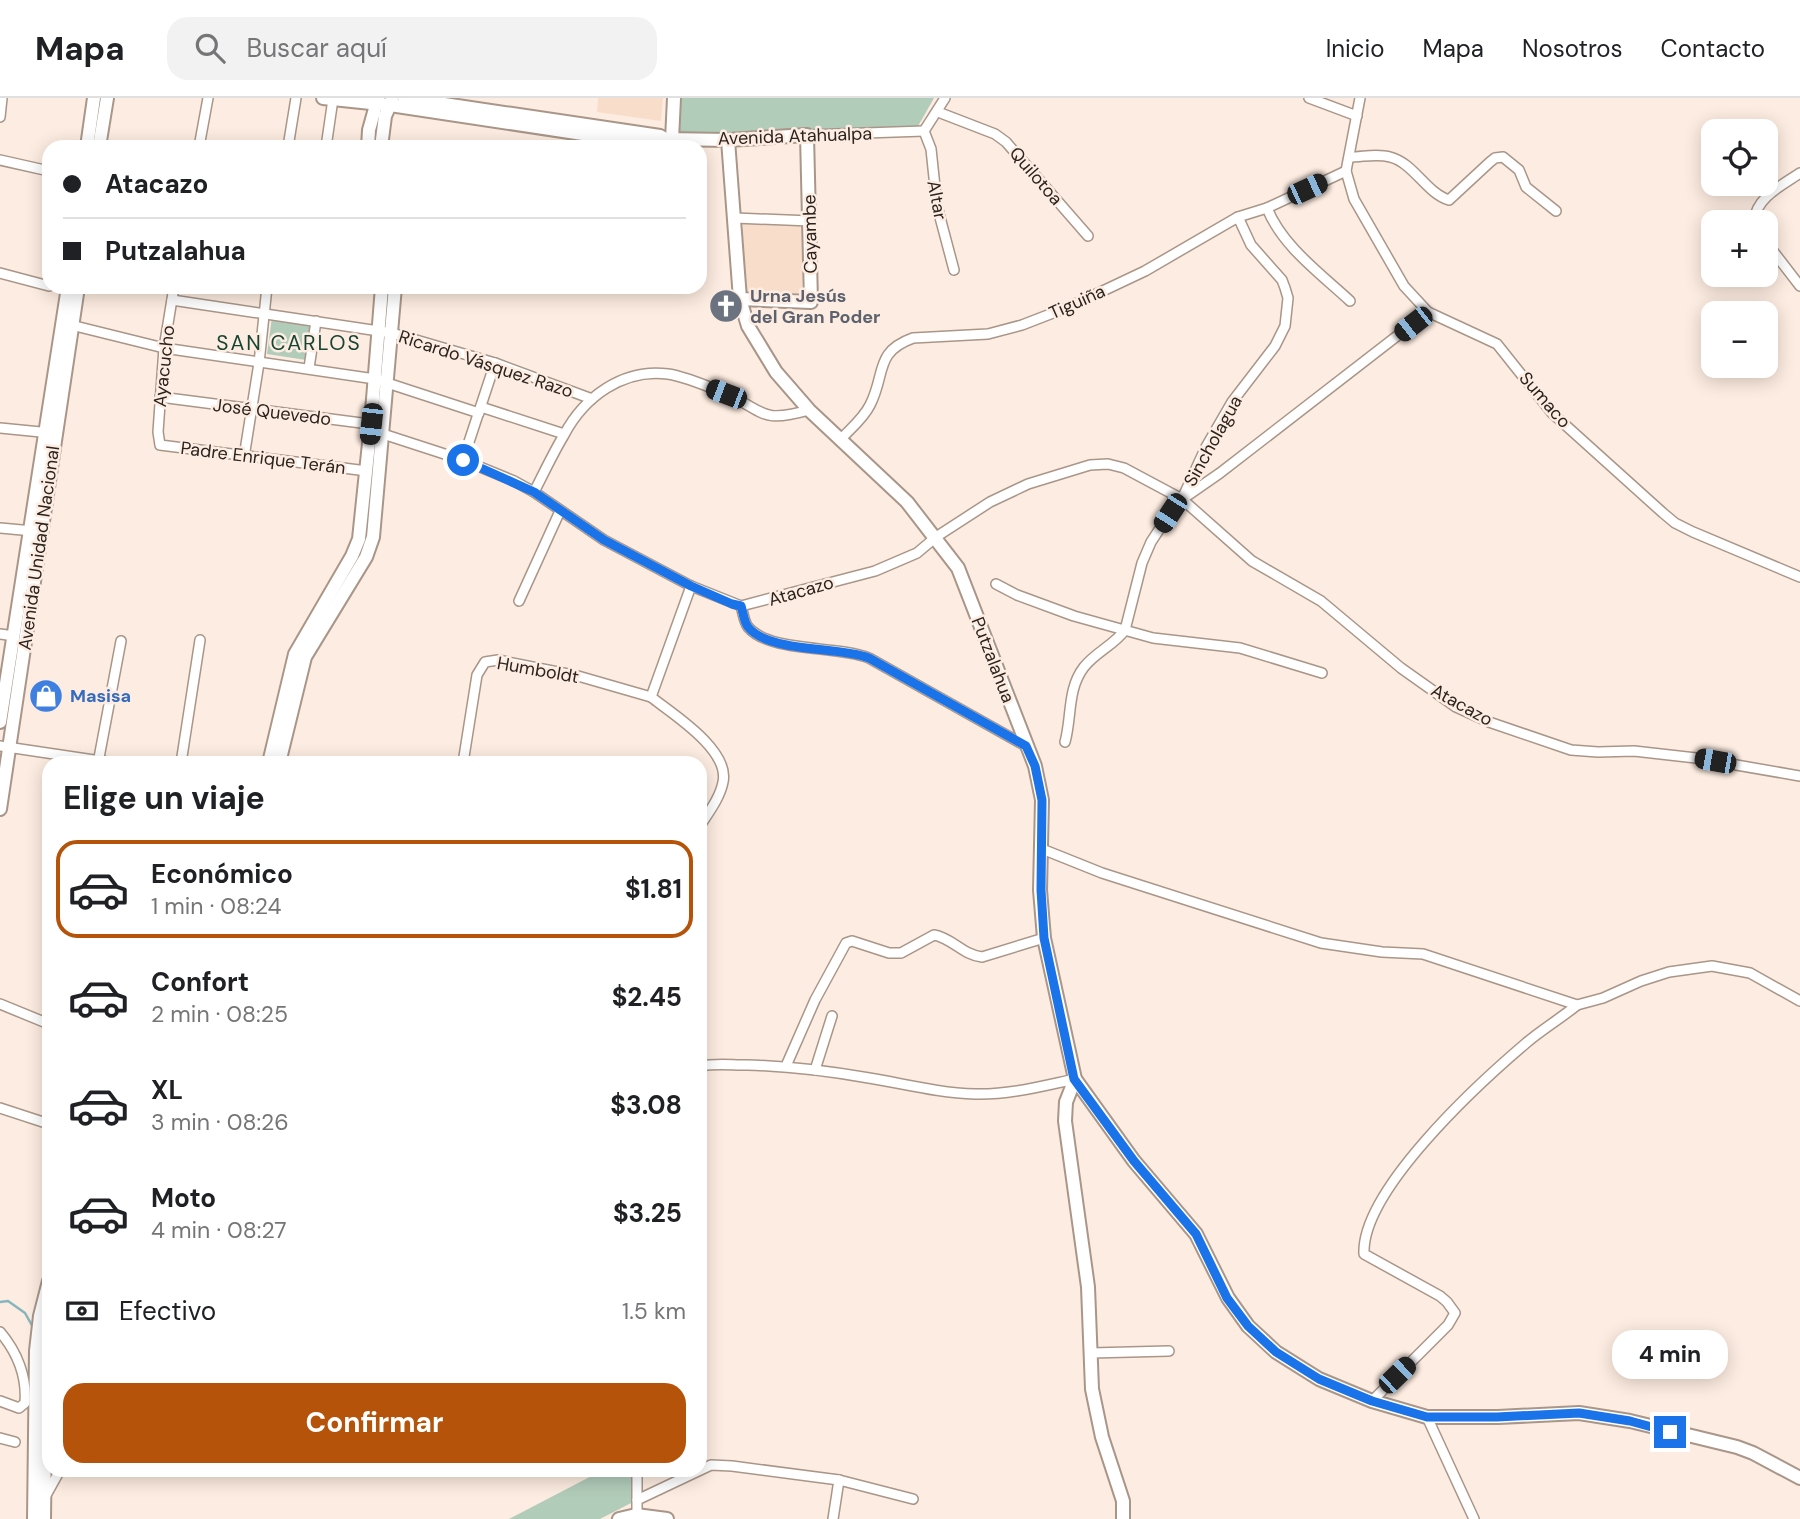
<!DOCTYPE html>
<html lang="es">
<head>
<meta charset="utf-8">
<style>
	:root { --surface:#fff; --page:#f2f2f2; --text:#202124; --muted:#757577; --line:#e0e0e0; --accent:#b45309 }
	body { margin:0; font-family:"DM Sans",sans-serif; background:var(--page); color:var(--text); height:100vh; display:flex; flex-direction:column; font-size:26px; white-space:nowrap }
	* { box-sizing:border-box; margin:0 }
	p { font-size:23px; color:var(--muted) }
	.icon { flex:none; width:38px; height:38px; fill:none; stroke:currentColor; stroke-width:2; stroke-linecap:round; stroke-linejoin:round }
	.map { position:relative; flex:1; overflow:hidden }
	.sheet { position:absolute; left:42px; top:658px; width:665px; height:721px; display:flex; flex-direction:column; background:var(--surface); border-radius:21px; box-shadow:0 4px 18px #0003 }
	.sheet>* { flex:none }
	.guide { position:absolute; left:42px; top:42px; width:665px; height:154px; border-radius:21px; box-shadow:0 4px 18px #0003; display:grid; align-content:center; height:154px; padding:0 21px; background:var(--surface) }
	.tools { position:absolute; left:1701px; top:21px; display:grid; gap:14px }
	.tools a { display:grid; place-items:center; width:77px; height:77px; border-radius:14px; background:var(--surface); box-shadow:0 4px 18px #0003; font-size:35px }
	.end { position:absolute; width:32px; height:32px; margin:-16px; border:9px solid #1a73e8; background:#fff; box-shadow:0 0 0 4px #fff }
	.from { border-radius:50% }
	.bubble { position:absolute; height:49px; border-radius:21px; background:var(--surface); box-shadow:0 4px 18px #0003; font-size:23px; font-weight:700; line-height:49px; text-align:center }
	.car { position:absolute; width:21px; height:42px; margin:-21px -10px; border-radius:9px; box-shadow:0 0 5px 2px #0007; background:linear-gradient(#222 24%,#8ab4d8 0 40%,#222 0 76%,#8ab4d8 0 86%,#222 0) }
	.guide b { display:flex; align-items:center; gap:24px; height:66px; font-size:26px }
	.guide b+b { border-top:2px solid var(--line) }
	.guide i { width:18px; height:18px; background:var(--text) }
	ul { padding:0; list-style:none }
	li { display:flex; align-items:center; gap:21px; height:98px; margin:0 14px 10px; padding:0 7px; border:4px solid transparent; border-radius:21px }
	li div { flex:1 }
	li b { display:block; font-size:26px }
	li em { font-style:normal; font-weight:700 }
	li.on { border-color:var(--accent) }
	li>.icon { width:63px; height:63px; stroke-width:1.5 }
	h2 { padding:0 21px; font-size:32px; line-height:84px }
	.pay { display:flex; align-items:center; gap:18px; height:77px; padding:0 21px; font-size:26px }
	.pay p { margin-inline-start:auto }
	.button { display:flex; gap:14px; margin-top:auto; padding:14px 21px }
	.button a { flex:1; height:80px; border-radius:21px; background:var(--accent); color:#fff; font-size:28px; font-weight:700; line-height:80px; text-align:center }
	header { display:flex; align-items:center; gap:42px; box-sizing:border-box; height:98px; padding:0 35px; background:var(--surface); border-bottom:2px solid var(--line) }
	header strong { font-size:33px }
	nav { display:flex; gap:38px; margin-inline-start:auto; font-size:24px }
	.search { width:490px; height:63px; background:var(--page); display:flex; align-items:center; gap:18px; box-sizing:border-box; padding:0 24px; border-radius:21px; color:var(--muted); font-size:26px }
	.map>svg:first-child { display:block }
	.built { fill:#f8ddca }
	.green { fill:#b2ccba }
	.lines { fill:none; stroke-linecap:round; stroke-linejoin:round }
	.stream { stroke:#86b6be; stroke-width:2.5 }
	.street-casing { stroke:#a99689; stroke-width:12 }
	.secondary-casing { stroke:#a99689; stroke-width:16 }
	.street { stroke:#fff; stroke-width:9 }
	.secondary { stroke:#fff; stroke-width:12 }
	.route { stroke:#1a73e8; stroke-width:9 }
	.labels { text-anchor:middle; stroke-width:5; stroke-linejoin:round; paint-order:stroke }
	.street-label { font-size:18px; fill:#2b241e; stroke:#fdece1 }
	.worship-label { font-size:18px; font-weight:bold; fill:#5b616d; stroke:#fdece1; text-anchor:start }
	.shop-label { font-size:18px; font-weight:bold; fill:#366cbe; stroke:#fdece1; text-anchor:start }
	.quarter-label { font-size:21px; letter-spacing:2px; fill:#164432; stroke:#fdece1 }
</style>
</head>
<body>
<header>
<strong>Mapa</strong>
<div class="search"><svg class="icon" aria-label="search" viewBox="0 0 24 24"><circle cx="10" cy="10" r="6"/><path d="M15 15l6 6"/></svg>Buscar aquí</div>
<nav><a>Inicio</a><a>Mapa</a><a>Nosotros</a><a>Contacto</a></nav>
</header>
<div class="map">
<svg width="1800" height="1421" viewBox="0 0 1800 1421">
	<rect width="100%" height="100%" fill="#fdece1"/>
	<g class="built">
		<path d="M598,0H663L661,23L597,14Z"/>
		<rect x="743" y="122" width="59" height="73"/>
	</g>
	<g class="green">
		<path d="M679,0H934L917,30L676,37Z"/>
		<path d="M272,219L312,225L306,262L267,256Z"/>
		<path d="M603,1372H637V1402L600,1421H509Z"/>
	</g>
	<g class="lines">
		<path class="stream" d="M0,1204L8,1203L25,1215L34,1231"/>
		<g class="street-casing">
			<g id="street">
				<path d="M1309,0L1357,18"/>
				<path d="M1360,0L1346,73L1354,101L1404,188L1428,214L1497,246L1552,315L1663,415L1675,425L1693,434L1800,479"/>
				<path d="M938,14L995,36L1006,44L1088,138"/>
				<path d="M0,19L2,0"/>
				<path d="M924,33L931,51L937,108L954,172"/>
				<path d="M924,33L945,0"/>
				<path d="M807,37L924,33"/>
				<path d="M199,49L208,0"/>
				<path d="M288,49L296,0"/>
				<path d="M326,49L333,1"/>
				<path d="M1350,59C1363,59 1377,55 1390,59C1414,65 1426,95 1449,102L1490,64L1495,60L1503,59L1519,72L1526,89L1556,113"/>
				<path d="M0,62L49,73"/>
				<path d="M1267,110C1282,148 1320,175 1350,203"/>
				<path d="M735,120L811,123"/>
				<path d="M1755,124C1753,101 1784,86 1800,75"/>
				<path d="M1766,144L1800,188"/>
				<path d="M0,175L49,188"/>
				<path d="M174,189L164,250L158,334L160,347L367,373"/>
				<path d="M172,202L392,235L495,265L592,301"/>
				<path d="M67,226L164,250L375,281L479,315"/>
				<path d="M309,270L316,223"/>
				<path d="M160,299L377,327"/>
				<path d="M481,309L564,336"/>
				<path d="M0,330L51,335"/>
				<path d="M383,336L463,362L514,383L534,394L604,442L691,488L741,508L875,473L917,455L936,439L990,404L1028,386L1090,367L1108,366L1124,370L1182,401L1252,463L1321,503L1401,570L1456,609L1489,624L1571,652L1598,654L1634,653L1696,660L1800,678"/>
				<path d="M841,341C851,330 863,321 870,307C886,276 874,254 913,240L988,236L1022,227L1071,208L1145,173L1238,119L1267,110L1346,73"/>
				<path d="M244,359L259,265L267,189"/>
				<path d="M463,362L495,265"/>
				<path d="M534,394C544,375 553,355 564,337C584,299 623,270 668,276C687,279 707,288 724,295C766,313 759,326 809,312"/>
				<path d="M1184,400L1220,375L1428,214"/>
				<path d="M0,430L33,433"/>
				<path d="M996,486L1017,497L1074,518L1153,540L1240,550L1322,575"/>
				<path d="M691,488L651,599C673,616 730,652 723,684C720,700 708,715 700,728"/>
				<path d="M519,503L560,413"/>
				<path d="M741,508C743,514 744,524 748,529C770,555 837,547 869,560L1026,648"/>
				<path d="M0,536L14,538"/>
				<path d="M1065,644C1072,619 1067,591 1084,569C1096,554 1114,547 1125,532L1142,465L1151,444L1170,415L1182,401L1206,349L1232,304L1275,248L1285,228L1288,200L1285,190L1282,182L1251,147L1238,119"/>
				<path d="M0,648L114,665"/>
				<path d="M98,665L121,543"/>
				<path d="M181,665L200,542"/>
				<path d="M463,665L477,577L485,564L498,562L578,578L651,599"/>
				<path d="M1042,751L1102,775L1321,845L1382,854L1423,856L1577,907L1603,900L1641,883L1669,874L1712,868L1750,875L1800,903"/>
				<path d="M0,906L49,926"/>
				<path d="M700,968C717,965 730,967 747,967C789,968 829,973 869,980C905,986 939,995 975,996C1009,997 1042,988 1075,981"/>
				<path d="M786,968L815,902L846,845L852,843L889,855H901L934,837C952,840 963,857 982,859L1044,840"/>
				<path d="M815,972L832,918"/>
				<path d="M0,1010L49,1026"/>
				<path d="M0,1234C17,1254 27,1279 25,1305L19,1310L0,1303"/>
				<path d="M1091,1255L1169,1253"/>
				<path d="M1372,1303L1448,1227L1455,1215L1447,1204L1440,1198L1364,1156C1361,1093 1478,986 1525,946C1541,932 1560,921 1577,907"/>
				<path d="M1427,1319L1474,1421"/>
				<path d="M0,1340L15,1344"/>
				<path d="M45,1399L60,1372"/>
				<path d="M637,1402L711,1367L732,1368L839,1382L913,1401"/>
				<path d="M637,1421V1372"/>
				<path d="M833,1421L839,1382"/>
			</g>
		</g>
		<g class="secondary-casing">
			<g id="secondary">
				<path d="M323,0L390,7L642,45H659L665,41"/>
				<path d="M404,0L660,38L665,41L728,42L807,37L811,204L740,201"/>
				<path d="M672,42L674,0"/>
				<path d="M728,42L740,201L748,228L776,274L809,312L907,404L958,470L1035,668L1042,702L1040,792L1044,840L1075,981L1134,1063L1196,1136L1228,1200L1248,1228L1276,1254L1319,1281L1372,1303L1427,1319H1498L1579,1315L1630,1323L1737,1349L1753,1355L1800,1380"/>
				<path d="M87,49L94,0"/>
				<path d="M99,49L107,0"/>
				<path d="M368,49L369,32L378,0"/>
				<path d="M381,49L385,18L392,2"/>
				<path d="M0,624L68,189"/>
				<path d="M269,665L295,556L352,458L359,441L371,326L382,189"/>
				<path d="M279,665L305,559L366,459L373,439L395,189"/>
				<path d="M0,711L78,189"/>
				<path d="M1075,981L1066,1004L1065,1023L1088,1189L1092,1291L1102,1339L1123,1403V1421"/>
				<path d="M34,1421L36,1253L40,1218L49,1183"/>
				<path d="M44,1421L46,1261L49,1223"/>
				<path d="M619,1421L636,1417L667,1421"/>
			</g>
		</g>
		<use href="#street" class="street"/>
		<use href="#secondary" class="secondary"/>
	</g>
	<g class="lines">
		<path class="route" d="M463,362L534,394L604,442L691,488L732,506L741,508C743,514 744,524 748,529C769,555 837,548 869,560L1026,648L1035,668L1042,702L1041,792L1044,840L1074,981L1134,1063L1196,1136L1227,1200L1248,1228L1276,1254L1319,1281L1372,1303L1427,1319H1497L1579,1315L1630,1323L1670,1334"/>
	</g>
	<defs>
		<g id="church-disc" transform="scale(1.75)"><circle r="9.5" fill="#6b7280" stroke="#fdece1"/><path d="M-1.2-6h2.4v3.5h3.3v2.4h-3.3V6h-2.4V-.1h-3.3v-2.4h3.3Z" fill="#fff"/></g>
		<g id="shop-disc" transform="scale(1.75)"><circle r="9.5" fill="#3f7fe0" stroke="#fdece1"/><path d="M-5-2.5h2.3a2.7 3.5 0 0 1 5.4 0H5L5.5 6h-11ZM-1.5-2.5h3a1.5 2.3 0 0 0-3 0Z" fill="#fff"/></g>
	</defs>
	<g fill-rule="evenodd">
		<use href="#church-disc" x="726" y="208"/>
		<use href="#shop-disc" x="46" y="598"/>
	</g>
	<g class="labels">
		<g class="street-label">
			<text transform="translate(795 38) rotate(-2)" y="6">Avenida Atahualpa</text>
			<text transform="translate(1036 78) rotate(49)" y="6">Quilotoa</text>
			<text transform="translate(937 102) rotate(79)" y="6">Altar</text>
			<text transform="translate(810 136) rotate(-91)" y="6">Cayambe</text>
			<text transform="translate(1077 204) rotate(-24)" y="6">Tiguiña</text>
			<text transform="translate(486 266) rotate(18)" y="6">Ricardo Vásquez Razo</text>
			<text transform="translate(164 268) rotate(-84)" y="6">Ayacucho</text>
			<text transform="translate(1545 302) rotate(49)" y="6">Sumaco</text>
			<text transform="translate(272 314) rotate(7)" y="6">José Quevedo</text>
			<text transform="translate(1213 343) rotate(-61)" y="6">Sincholagua</text>
			<text transform="translate(263 360) rotate(7)" y="6">Padre Enrique Terán</text>
			<text transform="translate(39 450) rotate(-82)" y="6">Avenida Unidad Nacional</text>
			<text transform="translate(801 493) rotate(-16)" y="6">Atacazo</text>
			<text transform="translate(993 562) rotate(69)" y="6">Putzalahua</text>
			<text transform="translate(538 572) rotate(10)" y="6">Humboldt</text>
			<text transform="translate(1462 607) rotate(29)" y="6">Atacazo</text>
		</g>
		<g class="worship-label">
			<text x="750" y="204">Urna Jesús<tspan x="750" dy="21">del Gran Poder</tspan></text>
		</g>
		<g class="shop-label">
			<text x="70" y="604">Masisa</text>
		</g>
		<g class="quarter-label">
			<text x="289" y="252">SAN CARLOS</text>
		</g>
	</g>
</svg>
<div class="tools">
<a><svg class="icon" aria-label="locate" viewBox="0 0 24 24"><circle cx="12" cy="12" r="6"/><path d="M12 2v4M12 18v4M2 12h4M18 12h4"/></svg></a>
<a>+</a>
<a>−</a>
</div>
<i class="end from" style="left:463px;top:362px"></i>
<i class="end" style="left:1670px;top:1334px"></i>
<div class="bubble" style="left:1612px;top:1232px;width:116px">4 min</div>
<i class="car" style="left:1307px;top:91px;rotate:65deg"></i>
<i class="car" style="left:1413px;top:226px;rotate:232deg"></i>
<i class="car" style="left:726px;top:296px;rotate:291deg"></i>
<i class="car" style="left:371px;top:326px;rotate:186deg"></i>
<i class="car" style="left:1170px;top:415px;rotate:213deg"></i>
<i class="car" style="left:1715px;top:663px;rotate:280deg"></i>
<i class="car" style="left:1397px;top:1277px;rotate:46deg"></i>
<div class="guide">
<b><i class="from"></i>Atacazo</b>
<b><i></i>Putzalahua</b>
</div>
<section class="sheet">
<h2>Elige un viaje</h2>
<ul>
<li class="on"><svg class="icon" aria-label="car" viewBox="0 0 24 24"><path d="M5 17H2v-5l4-1 3-4h7l3 4 3 1v5h-3M9 17h6M6 11h13"/><circle cx="7" cy="17" r="2"/><circle cx="17" cy="17" r="2"/></svg><div><b>Económico</b><p>1 min · 08:24</p></div><em>$1.81</em></li>
<li><svg class="icon" aria-label="car" viewBox="0 0 24 24"><path d="M5 17H2v-5l4-1 3-4h7l3 4 3 1v5h-3M9 17h6M6 11h13"/><circle cx="7" cy="17" r="2"/><circle cx="17" cy="17" r="2"/></svg><div><b>Confort</b><p>2 min · 08:25</p></div><em>$2.45</em></li>
<li><svg class="icon" aria-label="car" viewBox="0 0 24 24"><path d="M5 17H2v-5l4-1 3-4h7l3 4 3 1v5h-3M9 17h6M6 11h13"/><circle cx="7" cy="17" r="2"/><circle cx="17" cy="17" r="2"/></svg><div><b>XL</b><p>3 min · 08:26</p></div><em>$3.08</em></li>
<li><svg class="icon" aria-label="car" viewBox="0 0 24 24"><path d="M5 17H2v-5l4-1 3-4h7l3 4 3 1v5h-3M9 17h6M6 11h13"/><circle cx="7" cy="17" r="2"/><circle cx="17" cy="17" r="2"/></svg><div><b>Moto</b><p>4 min · 08:27</p></div><em>$3.25</em></li>
</ul>
<div class="pay"><svg class="icon" aria-label="cash" viewBox="0 0 24 24"><path d="M3 7h18v10H3z"/><circle cx="12" cy="12" r="2"/></svg>Efectivo<p>1.5 km</p></div>
<div class="button"><a>Confirmar</a></div>
</section>
</div>
</body>
</html>
